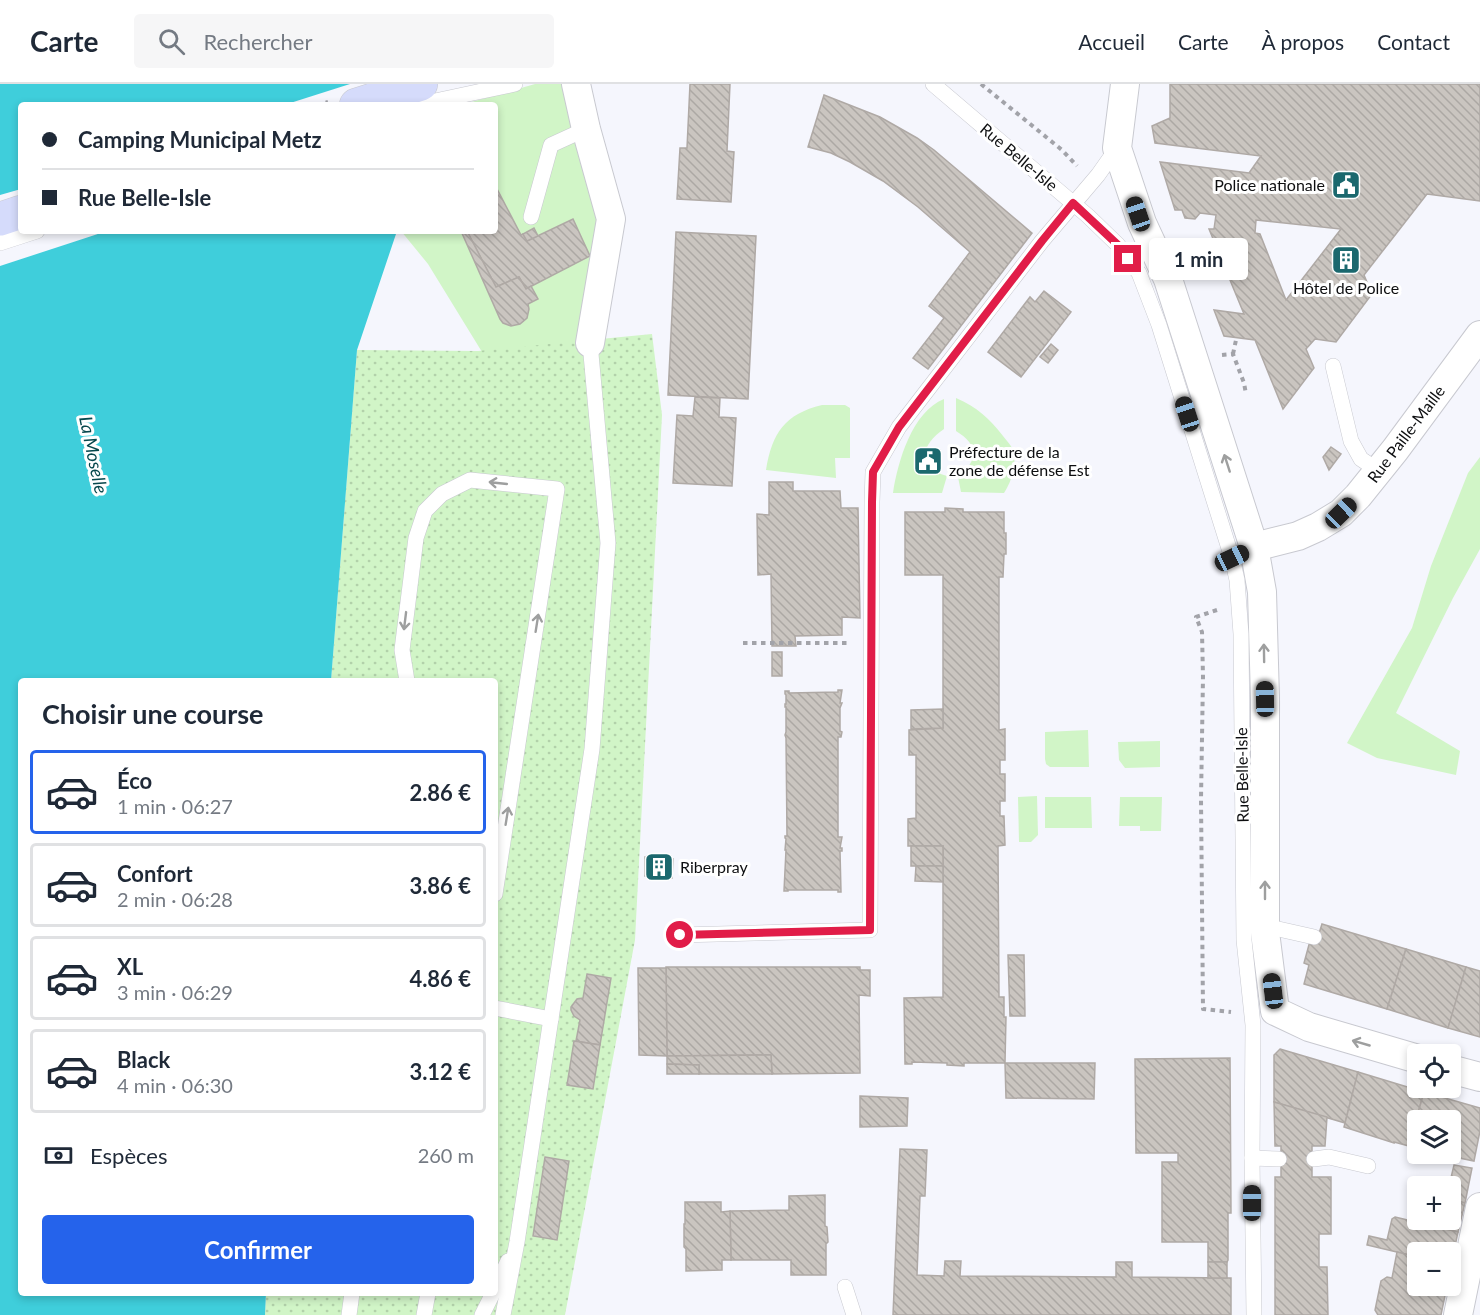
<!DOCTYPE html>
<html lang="fr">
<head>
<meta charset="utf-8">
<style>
	:root { --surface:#fff; --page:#f6f6f7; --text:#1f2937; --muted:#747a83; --line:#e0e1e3; --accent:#2563eb }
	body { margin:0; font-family:Lato,sans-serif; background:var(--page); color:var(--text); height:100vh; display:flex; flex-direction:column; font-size:22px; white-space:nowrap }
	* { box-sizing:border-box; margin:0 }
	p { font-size:20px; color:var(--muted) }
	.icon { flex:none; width:33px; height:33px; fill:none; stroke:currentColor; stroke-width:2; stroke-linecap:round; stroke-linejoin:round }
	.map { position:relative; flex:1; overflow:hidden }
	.panel { position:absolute; left:18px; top:594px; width:480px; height:618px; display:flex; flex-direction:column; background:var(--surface); border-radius:6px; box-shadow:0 3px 9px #0003 }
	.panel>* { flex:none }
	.top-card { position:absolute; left:18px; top:18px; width:480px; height:132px; border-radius:6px; box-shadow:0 3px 9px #0003; display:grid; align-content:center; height:132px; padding:0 24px; background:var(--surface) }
	.tools { position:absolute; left:1407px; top:960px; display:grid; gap:12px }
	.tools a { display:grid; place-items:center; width:54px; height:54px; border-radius:6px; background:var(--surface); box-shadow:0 3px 9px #0003; font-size:30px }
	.end { position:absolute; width:27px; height:27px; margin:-14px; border:8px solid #e11d48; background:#fff; box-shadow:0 0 0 3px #fff }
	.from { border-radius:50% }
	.bubble { position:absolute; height:42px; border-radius:6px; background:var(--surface); box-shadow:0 3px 9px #0003; font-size:20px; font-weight:700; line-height:42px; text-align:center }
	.car { position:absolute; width:18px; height:36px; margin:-18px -9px; border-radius:8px; box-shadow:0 0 4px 2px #0007; background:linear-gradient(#222 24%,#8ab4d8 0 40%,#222 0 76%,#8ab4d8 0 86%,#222 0) }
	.top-card b { display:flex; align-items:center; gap:21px; height:57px; font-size:22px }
	.top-card b+b { border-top:2px solid var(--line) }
	.top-card i { width:15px; height:15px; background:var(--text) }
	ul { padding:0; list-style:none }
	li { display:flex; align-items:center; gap:18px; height:84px; margin:0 12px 9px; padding:0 12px; border:3px solid var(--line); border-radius:6px }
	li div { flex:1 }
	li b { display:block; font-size:22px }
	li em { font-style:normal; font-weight:700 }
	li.selected { border-color:var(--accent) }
	li>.icon { width:54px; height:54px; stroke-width:1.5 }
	h2 { padding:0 24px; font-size:27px; line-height:72px }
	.pay { display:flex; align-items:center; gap:15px; height:66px; padding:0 24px; font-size:22px }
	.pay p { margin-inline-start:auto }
	.cta { display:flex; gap:12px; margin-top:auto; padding:12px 24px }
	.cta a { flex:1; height:69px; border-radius:6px; background:var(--accent); color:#fff; font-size:24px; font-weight:700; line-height:69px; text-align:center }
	header { display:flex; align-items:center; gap:36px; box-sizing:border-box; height:84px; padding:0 30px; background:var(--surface); border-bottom:2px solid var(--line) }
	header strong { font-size:28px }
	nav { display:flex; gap:33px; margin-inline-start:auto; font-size:21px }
	.search { width:420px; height:54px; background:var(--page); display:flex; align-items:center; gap:15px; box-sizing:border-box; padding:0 21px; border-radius:6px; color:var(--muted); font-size:22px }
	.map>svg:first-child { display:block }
	.grass { fill:#d1f5c7 }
	.park { fill:url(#park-dots) }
	.water { fill:#3fcedb }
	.pier { fill:#f5f6fd }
	.building { fill:url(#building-back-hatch); stroke:#afa9a5; stroke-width:1.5; fill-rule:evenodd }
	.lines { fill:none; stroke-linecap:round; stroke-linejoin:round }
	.service-casing { stroke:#c8c9d0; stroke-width:16 }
	.minor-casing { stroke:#c8c9d0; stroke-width:30 }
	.secondary-casing { stroke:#c8c9d0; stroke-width:34 }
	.path { stroke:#a2a3a9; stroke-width:4; stroke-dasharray:4.5 4.5; stroke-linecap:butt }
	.service { stroke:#fff; stroke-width:15 }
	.minor { stroke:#fff; stroke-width:28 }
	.secondary { stroke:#d5dbfb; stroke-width:33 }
	.oneway { stroke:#9e9f9f }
	.route { stroke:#e11d48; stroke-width:8 }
	.labels { text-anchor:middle; stroke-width:6; stroke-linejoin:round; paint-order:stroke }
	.street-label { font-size:16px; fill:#0d0e10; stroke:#fff }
	.poi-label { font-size:16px; fill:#0d0e10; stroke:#fff; text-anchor:start }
	.water-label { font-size:18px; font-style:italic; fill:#07484d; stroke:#fff }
</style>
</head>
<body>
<header>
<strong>Carte</strong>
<div class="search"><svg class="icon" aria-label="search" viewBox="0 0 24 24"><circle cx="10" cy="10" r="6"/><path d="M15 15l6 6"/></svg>Rechercher</div>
<nav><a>Accueil</a><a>Carte</a><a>À propos</a><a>Contact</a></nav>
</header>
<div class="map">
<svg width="1480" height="1231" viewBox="0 0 1480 1231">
	<defs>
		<pattern id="park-dots" width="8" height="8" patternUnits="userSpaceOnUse" patternTransform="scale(1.5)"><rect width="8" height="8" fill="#d1f5c7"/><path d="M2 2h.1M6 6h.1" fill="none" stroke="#b2d1aa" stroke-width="1.8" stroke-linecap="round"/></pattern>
		<pattern id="building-back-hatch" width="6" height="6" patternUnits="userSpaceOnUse" patternTransform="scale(1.5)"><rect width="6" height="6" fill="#cac5c0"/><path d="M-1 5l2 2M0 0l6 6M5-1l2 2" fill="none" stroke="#aca8a4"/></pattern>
	</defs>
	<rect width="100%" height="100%" fill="#f5f6fd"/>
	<g class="grass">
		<path d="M535,0H576L611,135L534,883L509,312L428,180L401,147H495V21H461Z"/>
		<path d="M956,314C977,323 989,334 1003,352C1006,356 1010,360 1012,364C1018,378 1012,397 1004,409L961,408L958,393C979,376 979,361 956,347Z"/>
		<path d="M944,315V345C921,360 916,383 947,392L942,409H893C898,377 912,328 944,315Z"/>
		<path d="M822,321H845L850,324V374H835L836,394L766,386C772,349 785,330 822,321Z"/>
		<path d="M1480,373V465L1453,514L1396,629L1460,667L1456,691L1377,674L1347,659L1412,544L1431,482L1468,389Z"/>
		<path d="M1088,646L1089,683H1050L1046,680L1045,675V648Z"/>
		<path d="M1160,657V683L1125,684L1119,676L1118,658Z"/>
		<path d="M1037,712L1038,751L1031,758H1019L1018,713Z"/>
		<path d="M1045,713H1091L1092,744H1045Z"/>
		<path d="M1120,713H1162L1161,747H1140V742H1119Z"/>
	</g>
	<path class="park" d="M652,250L662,331L635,856L565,1231H265L266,1209H495V597H331L357,266L478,267Z"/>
	<path class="water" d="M0,0H435L431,21H21V147H397L357,266L331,597H21V1209H266L265,1231H0Z"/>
	<g class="pier">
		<path d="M350,0H437L434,21H284Z"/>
		<path d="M21,105V147H107L0,182V111Z"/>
	</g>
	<g class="building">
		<path d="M690,0H730L727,67L734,68L731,118L677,115L680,64H687Z"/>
		<path d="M1170,0H1480V117L1427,110L1364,191L1372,210L1336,258L1315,255L1306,265L1314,284L1283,325L1255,256L1224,252L1214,226L1244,230L1209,145H1214L1216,131L1200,129L1195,135L1185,134L1182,126H1175L1160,78L1249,89L1261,72L1155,59L1152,42L1170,34ZM1256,136L1341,145L1286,216L1260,150L1255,149Z"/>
		<path d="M824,11L880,33L917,54L934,66L1032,149L928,285L913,274L944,234L929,222L970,168L918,123L883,97L850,78L831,69L808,63Z"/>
		<path d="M495,101L521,151L523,150L527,157L573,135L590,172L526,205L519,193L496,203L467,147H495Z"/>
		<path d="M534,144L538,152L527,157L523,150Z"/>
		<path d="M461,147H467L496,203L519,193L526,205L531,202L538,215L528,220L529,225L527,234L520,240L511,242L503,239L500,235Z"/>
		<path d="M676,148L756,152L748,315L668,311Z"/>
		<path d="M1044,207L1071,228L1021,293L988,268L1030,213L1035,218Z"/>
		<path d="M1051,260L1058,266L1048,279L1040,273Z"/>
		<path d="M695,313L720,314L719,333L736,334L732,402L673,399L677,331L693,332Z"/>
		<path d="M1331,363L1341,370L1329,386L1323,373Z"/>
		<path d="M769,398H793V407H840L841,424H858L860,534L842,533V551L795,552L796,562H772L771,490L758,491L757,430L769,431Z"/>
		<path d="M945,424L963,425V428H1004V449H1006V470H1004L1003,493H999V646L1005,645V676H1000V690H1005V717H1000V732H1004L1005,761L998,762L999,913H1004V933H1006L1005,979H964V982L947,981V979L912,978V980H905L904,914L943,913V762H908V735L916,734V671H909V646L943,644V491H905V428H945Z"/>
		<rect x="772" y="568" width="10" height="24"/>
		<path d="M838,606H842L840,619H842L840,624V647L842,648L841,653H838V753H842L840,764H842V767H840L841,808H838V806H788V807H784L786,766H785L786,755L785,754V752H787L786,654L785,651L786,648V623H785V620H786V611L785,610V607H789V609L838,608Z"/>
		<path d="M943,625V644L911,645V626Z"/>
		<rect x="911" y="762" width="32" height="20"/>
		<path d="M645,773L673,775L672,794L645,792Z"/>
		<path d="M916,782H943V798L915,797Z"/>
		<path d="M1322,840L1406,865L1387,925L1304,900L1309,881L1304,879L1310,857L1316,859Z"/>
		<path d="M1406,865L1466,883L1448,944L1387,925Z"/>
		<path d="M1008,871H1024L1025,932H1010Z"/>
		<path d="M666,883H860V886H870V912L859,911L860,989L772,990L771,971L667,972Z"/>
		<path d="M1466,883L1480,887V953L1448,944Z"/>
		<path d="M638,884H666L667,972L639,971Z"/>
		<path d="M587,890L611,894L600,961L576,957L580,936L574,932L571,926V923L577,915L583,914Z"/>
		<path d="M574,957L600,961L593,1005L567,1001Z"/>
		<path d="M1280,965L1358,988L1345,1039L1274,1018V971Z"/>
		<path d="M771,971L772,990H699V981L667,980V972Z"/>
		<path d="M1230,974L1231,1129H1228V1176L1227,1178H1208V1158H1162V1078H1178V1069H1136L1135,975Z"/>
		<path d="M1005,979H1095L1094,1015L1006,1014Z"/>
		<path d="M667,980L699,981V990H667Z"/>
		<path d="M1358,988L1424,1008L1409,1062L1394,1058V1059L1344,1043Z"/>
		<path d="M1424,1008L1480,1024V1047L1474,1077L1440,1070H1450V1036H1418V1064L1411,1063V1061L1409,1060Z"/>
		<path d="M860,1012L908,1014L907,1042L860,1043Z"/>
		<path d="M1274,1018L1327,1033L1325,1062H1312V1093H1331V1150H1319V1183H1327L1328,1231H1275V1093H1281V1062H1275Z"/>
		<path d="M900,1065L927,1066L925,1112H920L917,1191L944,1192L945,1177H961L960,1192L1116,1193V1178H1132V1193L1231,1194V1231H893Z"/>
		<path d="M545,1073L569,1077L557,1156L533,1152Z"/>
		<path d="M1454,1081L1472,1084L1465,1119L1450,1115V1102H1449Z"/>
		<path d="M825,1111V1142L827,1143L828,1158L826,1160V1191H791V1176H731L730,1127L789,1126V1112Z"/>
		<path d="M1450,1115L1465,1119L1458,1148L1439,1143L1441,1136H1450Z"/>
		<path d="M685,1118H721V1128L730,1127L731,1176H722V1186L686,1187V1165L684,1163V1140H685Z"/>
		<path d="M1395,1133L1458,1148L1451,1181L1450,1168H1418V1173L1367,1161L1369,1152L1387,1156L1392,1135Z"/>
		<path d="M1397,1168L1418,1173V1202H1447L1441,1231H1378L1375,1226L1381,1197L1387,1193L1392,1194Z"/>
		<rect x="1208" y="1178" width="19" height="16"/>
	</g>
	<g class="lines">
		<g class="service-casing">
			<g id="service">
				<path d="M933,0L1088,132L1118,161L1139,189L1159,241L1232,474L1237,496L1241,550L1244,856L1253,941L1252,1074L1254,1231"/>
				<path d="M423,21L435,17L515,0"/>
				<path d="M531,133L551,61L586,45"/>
				<path d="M0,159L37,147"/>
				<path d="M1333,282L1351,357L1361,375L1379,387"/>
				<path d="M407,597L402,566L416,454L425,427L442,410L470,396L557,405L495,810"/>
				<path d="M1265,842L1314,853"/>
				<path d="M680,851L870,846L872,418L873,388L899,343L1042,157L1098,91L1117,64"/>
				<path d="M495,924L551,935"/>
				<path d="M1252,1074L1279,1075"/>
				<path d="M1314,1075L1329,1073L1368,1082"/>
				<path d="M845,1203L854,1231"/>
				<path d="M495,1204L508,1177"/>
				<path d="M349,1231L352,1209"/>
				<path d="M424,1231L428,1209"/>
				<path d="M482,1231L493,1209"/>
				<path d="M503,1231L517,1158L592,665L608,459L590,259"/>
			</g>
		</g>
		<g class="minor-casing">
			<g id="minor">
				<path d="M576,0L586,45L611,135L590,259"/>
				<path d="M1125,0L1117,64L1142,139L1168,195L1254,463L1262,508L1265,615V848L1275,927L1309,943L1418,975"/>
				<path d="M1254,463L1298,452L1318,443L1341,429L1358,412L1395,366L1480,251"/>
				<path d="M1450,985L1480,993"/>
				<path d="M1458,1231L1480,1123"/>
			</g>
		</g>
		<g class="secondary-casing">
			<g id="secondary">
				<path d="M356,21L421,0"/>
				<path d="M0,135L21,128"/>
			</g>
		</g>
		<g class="path">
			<path d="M981,0L1062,66L1077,82"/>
			<path d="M317,21L328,18"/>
			<path d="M1233,270L1236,256"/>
			<path d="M1222,271L1233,270L1244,299L1246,310"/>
			<path d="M1217,526L1196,533L1202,548L1203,593L1201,715L1203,925L1231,928"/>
			<path d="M743,559H850"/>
		</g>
		<use href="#service" class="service"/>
		<use href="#minor" class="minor"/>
		<use href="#secondary" class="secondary"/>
	</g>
	<defs><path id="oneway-shaft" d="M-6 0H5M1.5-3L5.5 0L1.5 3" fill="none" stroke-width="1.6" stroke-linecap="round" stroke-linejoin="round" transform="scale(1.5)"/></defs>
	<g class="oneway">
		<use href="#oneway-shaft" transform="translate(1227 379) rotate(-108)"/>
		<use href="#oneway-shaft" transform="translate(498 399) rotate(-174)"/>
		<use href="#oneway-shaft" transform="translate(405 537) rotate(97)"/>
		<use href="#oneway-shaft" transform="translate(537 539) rotate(-81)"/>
		<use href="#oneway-shaft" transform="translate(1264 569) rotate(-91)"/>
		<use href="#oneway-shaft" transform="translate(507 732) rotate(-81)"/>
		<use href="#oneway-shaft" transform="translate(1265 806) rotate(-90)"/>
		<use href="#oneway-shaft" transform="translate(1361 959) rotate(-164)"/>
	</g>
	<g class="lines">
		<path class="route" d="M680,851L870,846L872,418L873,388L899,343L1042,157L1073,119L1118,161L1128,175"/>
	</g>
	<defs>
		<g id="civic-square" transform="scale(1.5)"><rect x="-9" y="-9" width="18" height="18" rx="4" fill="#1b686e" stroke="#fff"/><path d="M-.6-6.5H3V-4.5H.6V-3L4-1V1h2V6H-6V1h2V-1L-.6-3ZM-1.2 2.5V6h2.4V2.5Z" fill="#fff"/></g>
		<g id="building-square" transform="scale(1.5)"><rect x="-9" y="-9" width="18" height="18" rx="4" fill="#1b686e" stroke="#fff"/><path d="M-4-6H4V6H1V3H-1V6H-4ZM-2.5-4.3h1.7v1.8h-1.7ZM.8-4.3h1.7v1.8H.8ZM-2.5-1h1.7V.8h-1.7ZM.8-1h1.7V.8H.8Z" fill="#fff"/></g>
	</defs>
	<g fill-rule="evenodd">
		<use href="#civic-square" x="1346" y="101"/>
		<use href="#building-square" x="1346" y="176"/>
		<use href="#civic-square" x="928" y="377"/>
		<use href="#building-square" x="659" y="783"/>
	</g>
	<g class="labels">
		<g class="street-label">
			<text transform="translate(1019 73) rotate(40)" y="6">Rue Belle-Isle</text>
			<text transform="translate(1406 350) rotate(-53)" y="6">Rue Paille-Maille</text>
			<text transform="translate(1242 691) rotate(-91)" y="6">Rue Belle-Isle</text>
		</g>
		<g class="poi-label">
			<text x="1325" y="107" text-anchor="end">Police nationale</text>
			<text x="1346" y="210" text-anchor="middle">Hôtel de Police</text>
			<text x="949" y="374">Préfecture de la<tspan x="949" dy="18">zone de défense Est</tspan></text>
			<text x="680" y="789">Riberpray</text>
		</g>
		<g class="water-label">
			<text transform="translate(93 371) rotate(78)" y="6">La Moselle</text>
		</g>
	</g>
</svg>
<div class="tools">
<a><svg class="icon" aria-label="locate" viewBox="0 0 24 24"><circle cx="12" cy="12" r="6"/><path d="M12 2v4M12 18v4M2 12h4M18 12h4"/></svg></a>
<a><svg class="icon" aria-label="layers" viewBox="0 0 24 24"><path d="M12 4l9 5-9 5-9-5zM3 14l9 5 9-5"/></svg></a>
<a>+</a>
<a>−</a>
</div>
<i class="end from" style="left:680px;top:851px"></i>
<i class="end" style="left:1128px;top:175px"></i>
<div class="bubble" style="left:1149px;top:154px;width:99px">1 min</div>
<i class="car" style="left:1138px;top:130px;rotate:341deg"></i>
<i class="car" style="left:1187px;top:330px;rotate:342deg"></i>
<i class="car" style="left:1341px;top:429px;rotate:46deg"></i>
<i class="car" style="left:1232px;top:474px;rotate:65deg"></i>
<i class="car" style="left:1265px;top:615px;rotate:359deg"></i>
<i class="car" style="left:1273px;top:907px;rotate:353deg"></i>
<i class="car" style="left:1252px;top:1119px;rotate:0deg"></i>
<div class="top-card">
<b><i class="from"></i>Camping Municipal Metz</b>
<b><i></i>Rue Belle-Isle</b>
</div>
<section class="panel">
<h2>Choisir une course</h2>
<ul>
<li class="selected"><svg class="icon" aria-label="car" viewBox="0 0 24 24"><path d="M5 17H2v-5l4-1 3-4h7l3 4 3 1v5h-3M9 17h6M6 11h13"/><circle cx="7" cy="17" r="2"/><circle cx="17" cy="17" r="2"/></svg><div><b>Éco</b><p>1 min · 06:27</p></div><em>2.86 €</em></li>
<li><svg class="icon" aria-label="car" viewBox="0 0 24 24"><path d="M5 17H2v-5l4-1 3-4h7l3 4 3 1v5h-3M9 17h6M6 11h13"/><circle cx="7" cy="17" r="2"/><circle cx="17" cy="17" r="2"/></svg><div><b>Confort</b><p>2 min · 06:28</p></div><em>3.86 €</em></li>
<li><svg class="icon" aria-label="car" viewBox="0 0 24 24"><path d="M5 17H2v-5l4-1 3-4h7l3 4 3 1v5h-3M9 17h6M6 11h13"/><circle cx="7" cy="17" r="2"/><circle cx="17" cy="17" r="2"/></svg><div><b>XL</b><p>3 min · 06:29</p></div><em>4.86 €</em></li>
<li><svg class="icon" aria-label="car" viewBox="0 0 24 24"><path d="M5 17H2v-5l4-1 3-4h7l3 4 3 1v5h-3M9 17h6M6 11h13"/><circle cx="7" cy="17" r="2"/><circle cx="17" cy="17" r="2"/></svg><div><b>Black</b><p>4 min · 06:30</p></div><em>3.12 €</em></li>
</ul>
<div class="pay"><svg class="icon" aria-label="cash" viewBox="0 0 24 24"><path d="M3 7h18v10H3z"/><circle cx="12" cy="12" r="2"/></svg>Espèces<p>260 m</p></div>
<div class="cta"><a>Confirmer</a></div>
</section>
</div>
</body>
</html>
